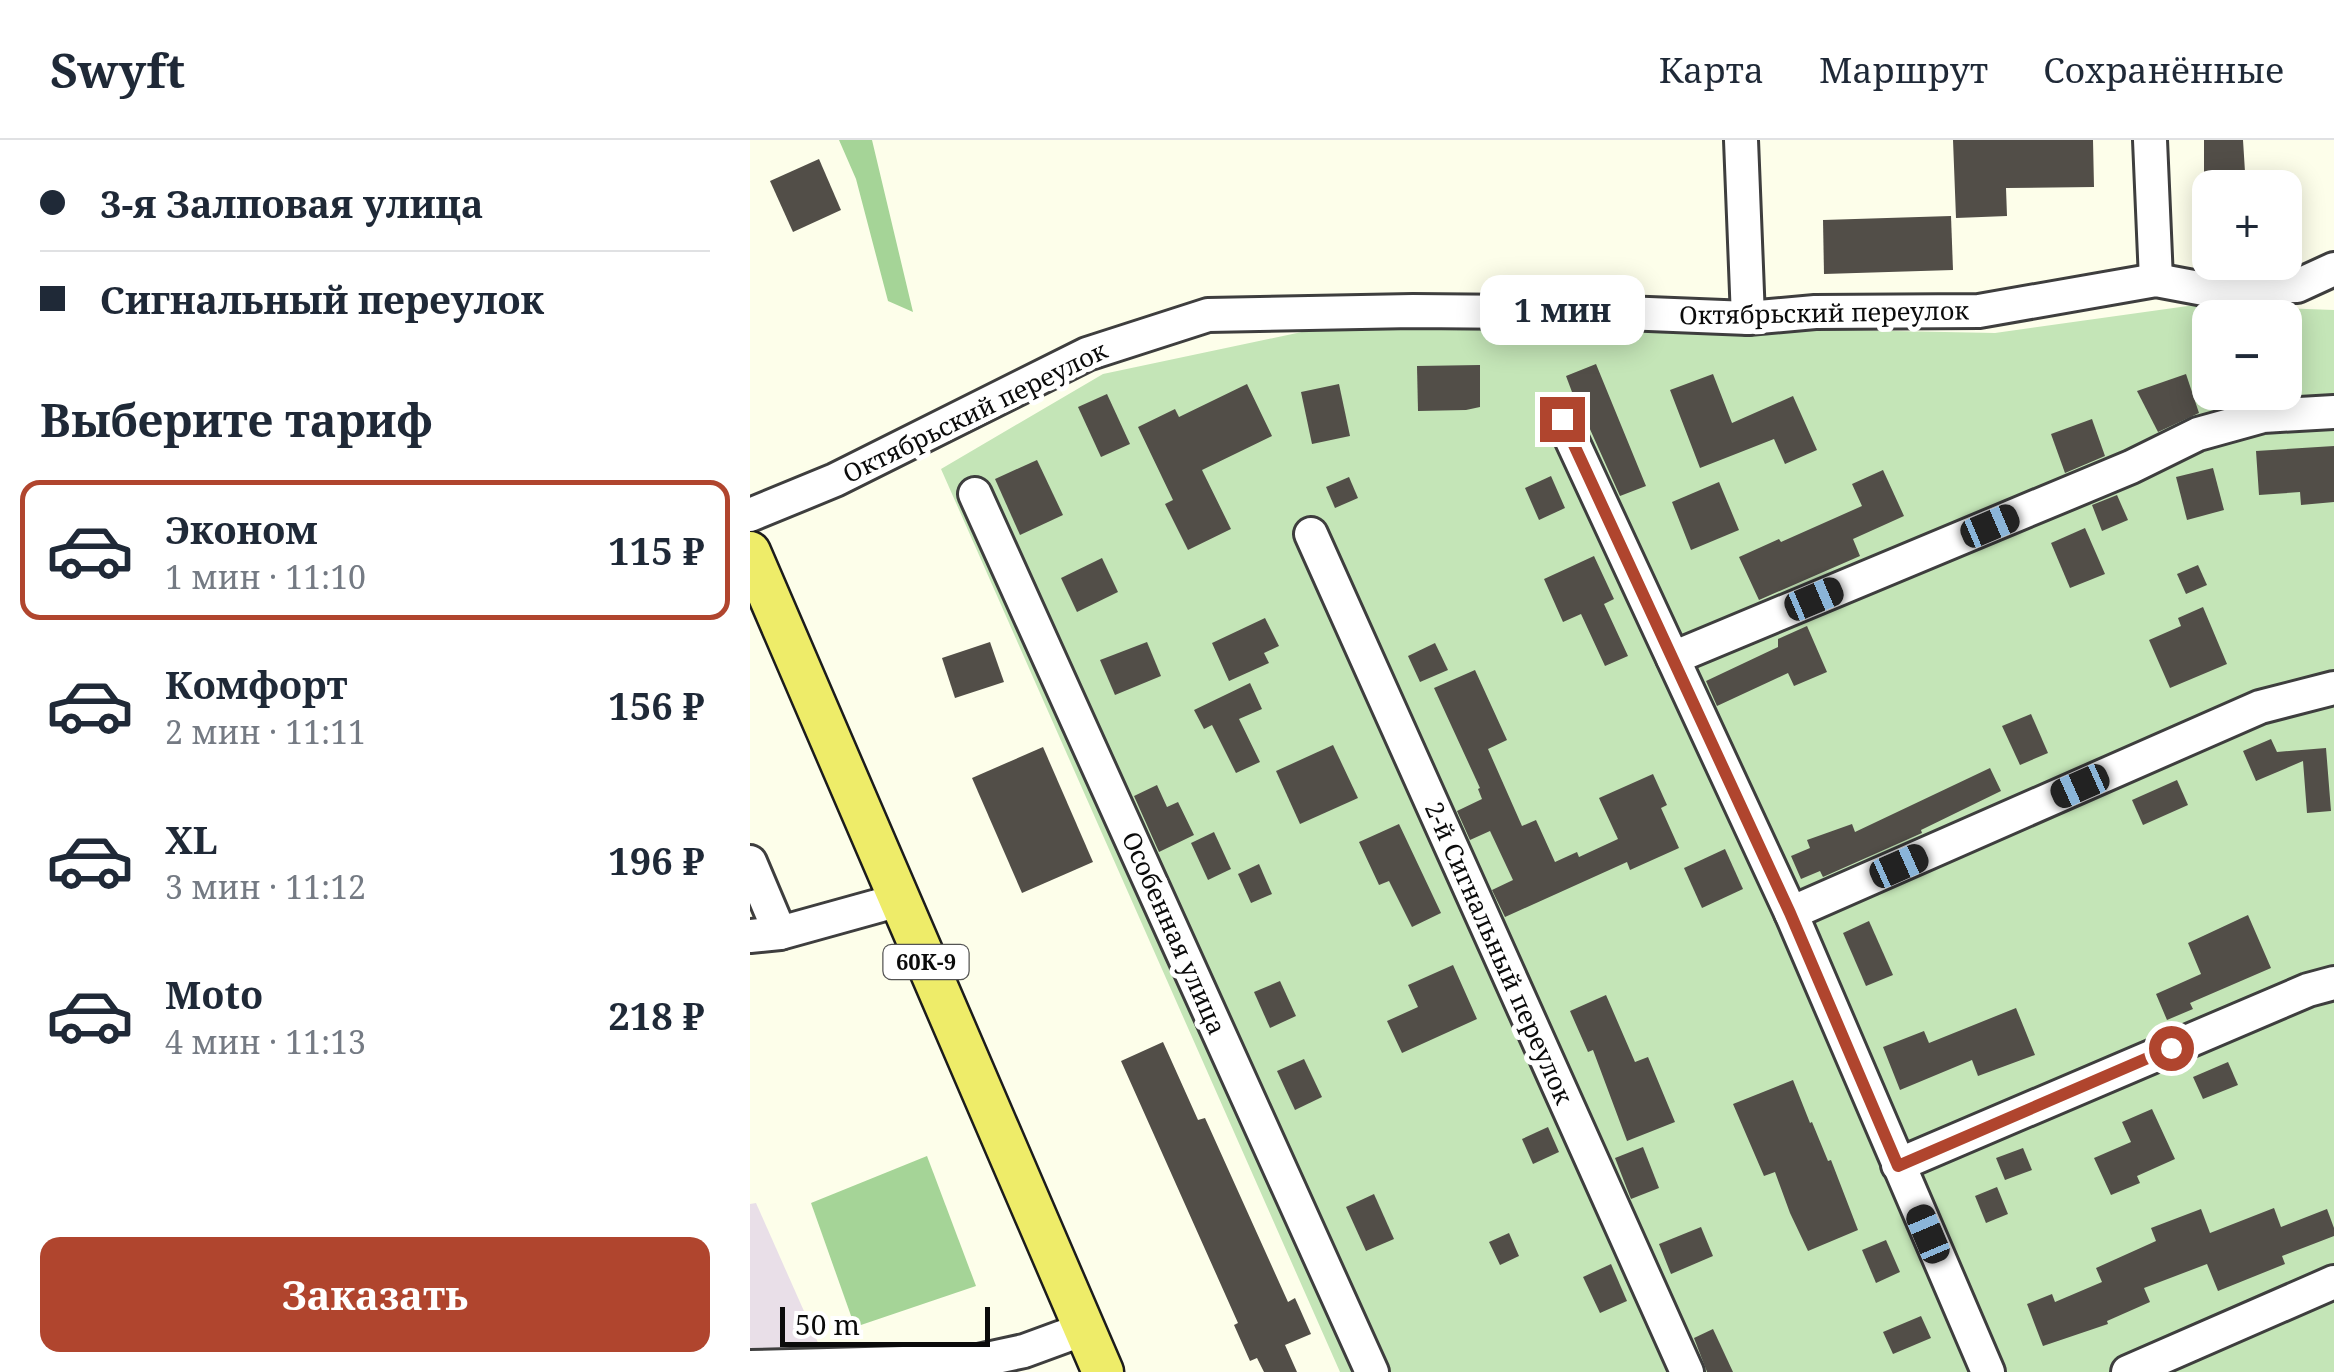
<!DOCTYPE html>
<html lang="ru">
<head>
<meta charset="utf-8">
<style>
	:root { --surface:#fff; --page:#f6f6f7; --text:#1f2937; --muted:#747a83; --line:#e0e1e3; --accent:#b0452e }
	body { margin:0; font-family:"Noto Serif",serif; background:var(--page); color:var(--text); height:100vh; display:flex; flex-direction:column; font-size:38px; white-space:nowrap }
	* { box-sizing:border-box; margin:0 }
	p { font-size:32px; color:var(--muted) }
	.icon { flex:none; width:55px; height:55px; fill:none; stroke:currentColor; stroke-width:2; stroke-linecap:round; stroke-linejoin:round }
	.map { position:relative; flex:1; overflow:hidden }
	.sheet { display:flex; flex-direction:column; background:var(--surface); width:750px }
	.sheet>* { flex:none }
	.hud { display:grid; align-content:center; height:220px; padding:0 40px; background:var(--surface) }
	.tools { position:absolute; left:1442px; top:30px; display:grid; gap:20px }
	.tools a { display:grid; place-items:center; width:110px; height:110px; border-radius:20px; background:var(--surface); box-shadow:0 5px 25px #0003; font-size:50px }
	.scale { position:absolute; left:30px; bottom:25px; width:210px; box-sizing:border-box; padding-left:10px; border:5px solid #0b0b0b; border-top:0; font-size:28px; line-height:35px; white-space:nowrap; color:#0b0b0b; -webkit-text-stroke:8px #fff; paint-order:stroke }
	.end { position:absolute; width:45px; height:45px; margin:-22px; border:12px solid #b0452e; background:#fff; box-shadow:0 0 0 5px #fff }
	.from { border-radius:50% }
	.bubble { position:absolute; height:70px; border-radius:20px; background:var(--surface); box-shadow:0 5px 25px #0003; font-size:32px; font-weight:700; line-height:70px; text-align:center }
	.car { position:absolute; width:30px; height:60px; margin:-30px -15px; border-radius:12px; box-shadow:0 0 8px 2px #0007; background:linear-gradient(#222 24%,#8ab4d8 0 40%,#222 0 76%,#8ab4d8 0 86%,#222 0) }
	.hud b { display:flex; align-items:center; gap:35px; height:95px; font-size:38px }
	.hud b+b { border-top:2px solid var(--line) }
	.hud i { width:25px; height:25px; background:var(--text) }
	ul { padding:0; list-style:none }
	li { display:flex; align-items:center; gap:30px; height:140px; margin:0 20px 15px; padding:0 20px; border:5px solid transparent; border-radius:20px }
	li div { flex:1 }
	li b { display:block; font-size:38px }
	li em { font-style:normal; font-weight:700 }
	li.current { border-color:var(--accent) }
	li>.icon { width:90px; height:90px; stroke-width:1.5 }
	h2 { padding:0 40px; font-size:45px; line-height:120px }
	.primary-button { display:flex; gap:20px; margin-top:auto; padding:20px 40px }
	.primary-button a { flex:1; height:115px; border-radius:20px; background:var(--accent); color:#fff; font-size:40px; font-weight:700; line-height:115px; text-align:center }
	header { display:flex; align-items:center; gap:60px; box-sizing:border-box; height:140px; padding:0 50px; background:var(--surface); border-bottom:2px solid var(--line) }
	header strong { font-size:48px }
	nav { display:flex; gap:55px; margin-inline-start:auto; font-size:35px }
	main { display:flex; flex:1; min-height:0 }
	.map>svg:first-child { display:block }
	.industrial { fill:#e9dfe8 }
	.green { fill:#c4e5b7; fill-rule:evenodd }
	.forest { fill:#a5d497 }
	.building { fill:#524e48 }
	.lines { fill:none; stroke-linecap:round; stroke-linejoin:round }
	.minor-casing { stroke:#3e3e3e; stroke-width:38 }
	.major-casing { stroke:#1c1c1c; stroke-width:45 }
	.minor { stroke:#fff; stroke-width:32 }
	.major { stroke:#eeec69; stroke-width:40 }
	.route { stroke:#b0452e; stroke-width:12 }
	.labels { text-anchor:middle; stroke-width:10; stroke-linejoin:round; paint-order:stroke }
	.shield { fill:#fff; stroke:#545454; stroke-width:2.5 }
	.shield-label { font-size:22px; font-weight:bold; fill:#0b0b0b }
	.street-label { font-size:25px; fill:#0b0b0b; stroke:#fff }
</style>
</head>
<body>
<header>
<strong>Swyft</strong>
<nav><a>Карта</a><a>Маршрут</a><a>Сохранённые</a></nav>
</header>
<main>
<section class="sheet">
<div class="hud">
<b><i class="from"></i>3-я Залповая улица</b>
<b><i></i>Сигнальный переулок</b>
</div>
<h2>Выберите тариф</h2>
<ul>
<li class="current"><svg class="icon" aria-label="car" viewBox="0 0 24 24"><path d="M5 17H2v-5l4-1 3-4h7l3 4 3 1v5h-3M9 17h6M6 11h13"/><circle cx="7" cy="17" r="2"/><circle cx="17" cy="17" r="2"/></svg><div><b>Эконом</b><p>1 мин · 11:10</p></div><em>115 ₽</em></li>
<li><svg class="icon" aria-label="car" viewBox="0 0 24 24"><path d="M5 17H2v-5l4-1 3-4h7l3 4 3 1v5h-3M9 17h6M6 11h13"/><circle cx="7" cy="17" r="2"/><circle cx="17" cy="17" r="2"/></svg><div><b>Комфорт</b><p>2 мин · 11:11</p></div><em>156 ₽</em></li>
<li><svg class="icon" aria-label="car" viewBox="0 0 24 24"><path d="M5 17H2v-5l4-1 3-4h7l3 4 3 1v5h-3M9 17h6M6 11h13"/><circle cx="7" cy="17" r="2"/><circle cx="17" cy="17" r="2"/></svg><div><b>XL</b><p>3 мин · 11:12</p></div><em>196 ₽</em></li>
<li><svg class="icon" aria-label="car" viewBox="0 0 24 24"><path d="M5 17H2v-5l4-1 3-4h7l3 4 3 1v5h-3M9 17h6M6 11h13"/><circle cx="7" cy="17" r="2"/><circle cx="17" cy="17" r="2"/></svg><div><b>Moto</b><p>4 мин · 11:13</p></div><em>218 ₽</em></li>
</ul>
<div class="primary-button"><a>Заказать</a></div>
</section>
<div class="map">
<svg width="1584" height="1232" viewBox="0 0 1584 1232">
	<rect width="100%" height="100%" fill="#fdfeea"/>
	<path class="industrial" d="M6,1063L81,1232H0V1064Z"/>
	<path class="green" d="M1445,165L1584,170V1232H590L191,329L353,234L580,186L828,185L1245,193ZM1460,178H1535V252H1460Z"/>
	<g class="forest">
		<path d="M89,0H122L163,172L138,161L106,39Z"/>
		<path d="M177,1016L226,1146L105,1187L61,1063Z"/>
	</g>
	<g class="building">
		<path d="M1203,0H1343L1344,47L1256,48L1257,76L1206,78Z"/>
		<path d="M1454,0H1493L1496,48H1454Z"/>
		<path d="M69,19L91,70L43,92L20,41Z"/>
		<path d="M1201,76L1203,130L1074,134L1073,80Z"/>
		<path d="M846,224L896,346L870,356L839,287L828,268L816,236Z"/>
		<path d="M730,225V267L716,270L668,271L667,226Z"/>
		<path d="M963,234L982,283L1043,256L1067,310L1035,324L1024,299L950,328L920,250Z"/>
		<path d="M1436,234L1449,273L1408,292L1387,251Z"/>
		<path d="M497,244L522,296L452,330L481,389L438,410L415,364L423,360L388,287L425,269L429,277Z"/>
		<path d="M589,244L600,296L562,304L551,252Z"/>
		<path d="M357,254L380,304L351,317L328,267Z"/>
		<path d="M1342,279L1355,316L1315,333L1301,294Z"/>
		<path d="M1584,306V362L1551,365L1550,352L1509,355L1506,311Z"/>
		<path d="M287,320L313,375L270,395L245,339Z"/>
		<path d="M1463,328L1474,370L1437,380L1426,337Z"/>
		<path d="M1133,330L1154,376L1103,399L1110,416L1009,460L989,417L1029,399L1031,402L1112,366L1102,344Z"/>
		<path d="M801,336L815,368L789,380L775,348Z"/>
		<path d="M599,337L608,358L585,368L576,347Z"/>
		<path d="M969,342L989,390L941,410L922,362Z"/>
		<path d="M1367,355L1378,380L1352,391L1342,365Z"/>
		<path d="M1335,388L1355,434L1320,448L1301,403Z"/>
		<path d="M844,416L864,459L854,464L878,516L855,526L831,474L813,482L794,439Z"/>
		<path d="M352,418L368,452L327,472L311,438Z"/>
		<path d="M1448,425L1457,445L1436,454L1427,434Z"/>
		<path d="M1453,467L1477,524L1420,548L1399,500L1431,486L1428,478Z"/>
		<path d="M515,478L529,506L514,513L519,523L479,541L462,503Z"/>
		<path d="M1057,486L1077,532L1044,546L1038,533L967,566L956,541L1028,507V499Z"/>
		<path d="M240,502L254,542L205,558L192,518Z"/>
		<path d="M397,502L411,536L365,555L350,520Z"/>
		<path d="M685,503L698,530L670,542L658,516Z"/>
		<path d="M725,530L757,600L738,609L772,686L786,680L805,722L827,712L829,717L868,699L849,658L903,634L917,665L911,668L929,708L880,730L877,722L755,777L742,750L763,740L740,691L720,700L707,671L732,659L728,649L730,648L684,548Z"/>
		<path d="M500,543L512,569L489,579L510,622L486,633L462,585L454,589L444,570Z"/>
		<path d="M1281,574L1298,613L1270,625L1252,586Z"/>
		<path d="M1521,599L1527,612L1576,608L1581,671L1557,673L1553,621L1506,641L1493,611Z"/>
		<path d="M583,605L608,658L550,684L526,631Z"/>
		<path d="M293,607L343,722L272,753L222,638Z"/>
		<path d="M1240,628L1251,651L1171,690L1172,693L1073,737L1070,731L1051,739L1041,716L1060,708L1057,700L1102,684L1105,692Z"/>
		<path d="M1427,640L1438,665L1393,685L1382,660Z"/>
		<path d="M407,645L417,667L428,662L444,695L409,712L384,656Z"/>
		<path d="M649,684L691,773L662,787L639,741L629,745L609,702Z"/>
		<path d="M464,692L481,729L458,740L441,703Z"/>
		<path d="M975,709L993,749L952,768L934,728Z"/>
		<path d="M509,724L522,754L501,763L488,734Z"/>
		<path d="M1498,775L1521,828L1440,863L1443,869L1417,880L1406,854L1451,834L1438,803Z"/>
		<path d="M1119,781L1143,835L1116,846L1093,793Z"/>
		<path d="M703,825L727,879L652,913L637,881L668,867L658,845Z"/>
		<path d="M530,841L546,876L520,888L504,852Z"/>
		<path d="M856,855L885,922L898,917L925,982L877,1001L843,910L838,912L820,871Z"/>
		<path d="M1266,868L1285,915L1228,936L1222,920L1150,950L1133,907L1174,891L1179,903Z"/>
		<path d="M413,902L448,980L455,978L538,1162L545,1158L561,1194L535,1205L547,1232H514L507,1218L500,1221L484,1185L488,1183L371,921Z"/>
		<path d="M554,919L572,957L545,970L527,931Z"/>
		<path d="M1478,922L1488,945L1453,959L1443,937Z"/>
		<path d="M1043,940L1060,983L1062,982L1078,1021L1081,1020L1108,1090L1058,1111L1040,1073L1025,1032L1014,1036L983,964Z"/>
		<path d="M1402,969L1425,1019L1387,1036L1390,1043L1361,1055L1344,1018L1381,1002L1372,982Z"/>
		<path d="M798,987L809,1012L783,1024L772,999Z"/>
		<path d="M893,1007L909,1048L881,1059L865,1018Z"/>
		<path d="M1273,1008L1282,1030L1255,1040L1246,1018Z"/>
		<path d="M1247,1047L1258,1074L1236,1083L1225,1056Z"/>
		<path d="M624,1054L644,1099L616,1111L596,1067Z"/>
		<path d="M1524,1068L1531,1087L1577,1069L1584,1088V1096L1532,1116L1535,1124L1468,1151L1457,1124L1394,1148L1400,1162L1357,1181L1358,1184L1293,1206L1277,1164L1302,1154L1305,1162L1352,1142L1346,1128L1406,1101L1401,1088L1451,1069L1460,1093Z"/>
		<path d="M951,1087L963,1116L921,1134L909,1104Z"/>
		<path d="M759,1093L769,1116L750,1125L739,1102Z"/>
		<path d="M1136,1100L1150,1132L1126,1143L1112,1110Z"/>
		<path d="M861,1124L877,1161L850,1173L833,1137Z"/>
		<path d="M1171,1176L1181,1198L1143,1214L1133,1192Z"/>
		<path d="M963,1189L983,1232H957L944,1198Z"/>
	</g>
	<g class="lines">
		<g class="minor-casing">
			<g id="minor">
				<path d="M991,0L998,178"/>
				<path d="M1400,0L1406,140"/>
				<path d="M812,279L1041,773L1238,1232"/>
				<path d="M225,354L622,1232"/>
				<path d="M0,375L85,340L337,214L458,175L663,171L874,173L998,178L1065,172L1229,171L1406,140L1454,149L1547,146L1584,129"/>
				<path d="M561,394L937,1232"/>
				<path d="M923,518L1381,327L1448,294L1513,276L1584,272"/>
				<path d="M0,722L30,793"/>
				<path d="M1041,773L1510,567L1584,548"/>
				<path d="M0,796L30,793L149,760"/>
				<path d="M1148,1025L1558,850L1584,843"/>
				<path d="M0,1227L228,1221L274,1211L334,1189"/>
				<path d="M1378,1232L1584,1142"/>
			</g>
		</g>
		<g class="major-casing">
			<path id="major" d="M0,412L353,1232"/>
		</g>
		<use href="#minor" class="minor"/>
		<use href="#major" class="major"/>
	</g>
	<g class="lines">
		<path class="route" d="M812,279L1040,773L1148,1026L1421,908"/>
	</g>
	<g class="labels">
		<rect class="shield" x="133.5" y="805" width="85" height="34" rx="8"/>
		<g class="shield-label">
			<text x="176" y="830">60К-9</text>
		</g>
		<g class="street-label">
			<text transform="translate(1074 173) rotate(-1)" y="9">Октябрьский переулок</text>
			<text transform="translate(225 272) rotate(-26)" y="9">Октябрьский переулок</text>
			<text transform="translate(424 793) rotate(66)" y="9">Особенная улица</text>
			<text transform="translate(749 813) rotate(66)" y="9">2-й Сигнальный переулок</text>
		</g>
	</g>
</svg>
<div class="tools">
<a>+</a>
<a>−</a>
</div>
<div class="scale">50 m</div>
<i class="end from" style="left:1421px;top:908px"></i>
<i class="end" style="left:812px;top:279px"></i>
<div class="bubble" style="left:730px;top:135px;width:165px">1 мин</div>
<i class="car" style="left:1240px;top:386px;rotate:67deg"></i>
<i class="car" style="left:1064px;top:459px;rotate:67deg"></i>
<i class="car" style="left:1330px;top:646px;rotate:246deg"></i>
<i class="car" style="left:1149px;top:726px;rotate:66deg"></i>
<i class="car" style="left:1178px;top:1094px;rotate:337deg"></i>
</div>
</main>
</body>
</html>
